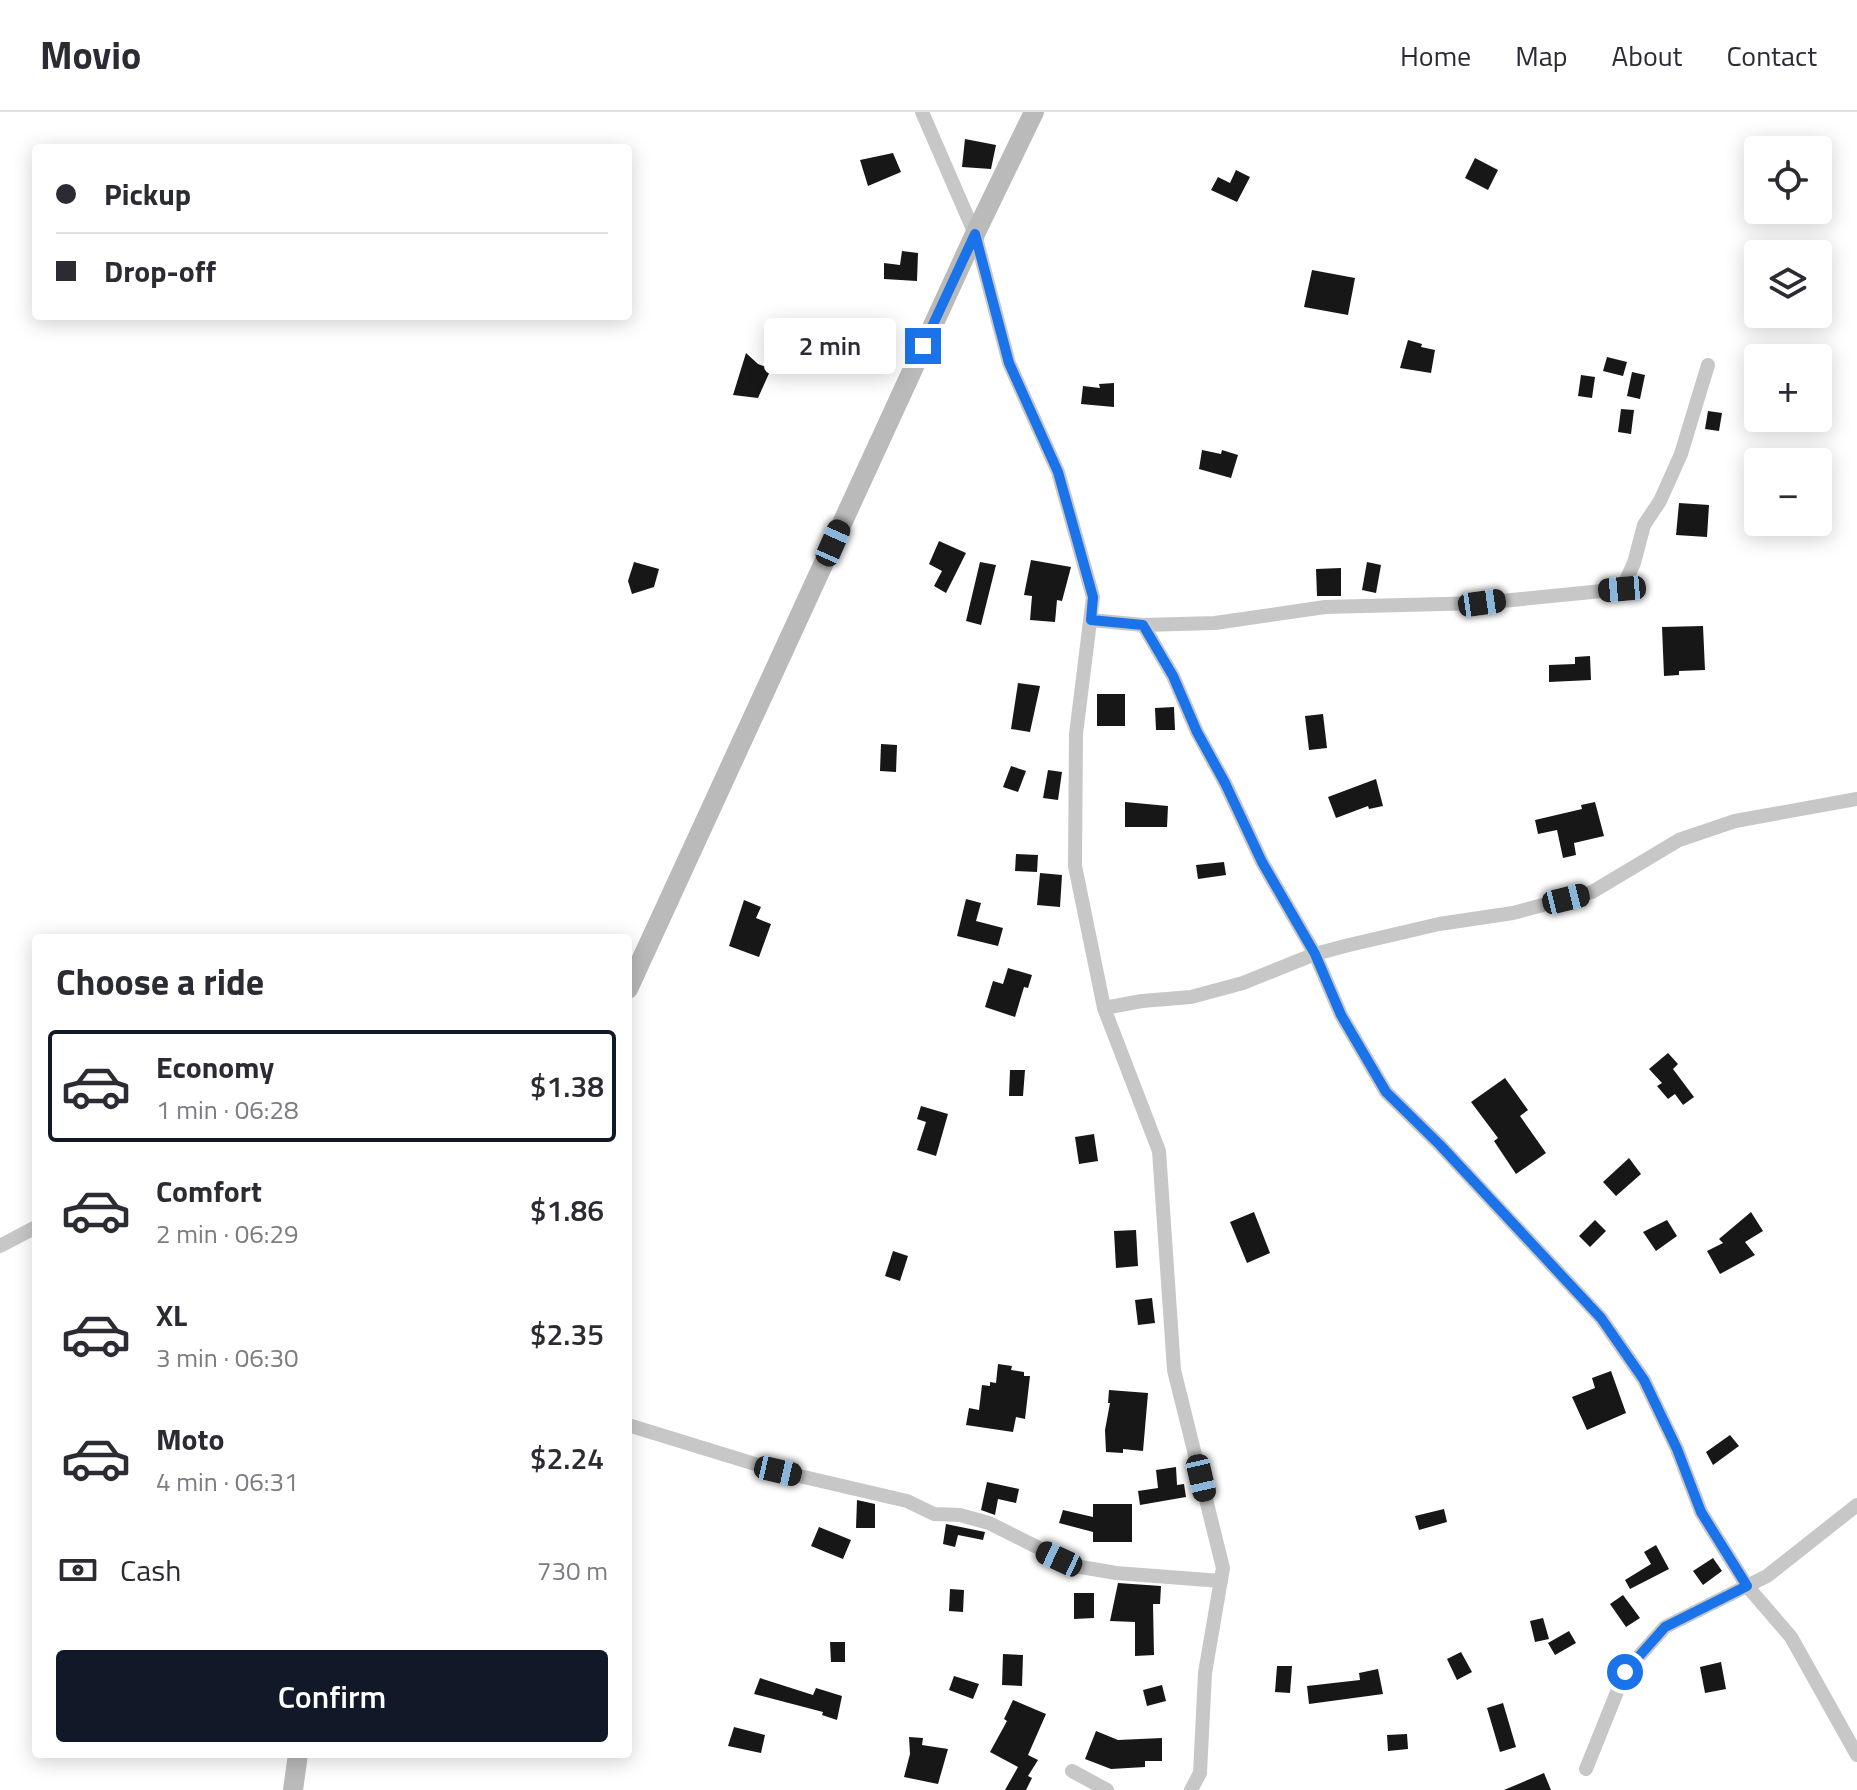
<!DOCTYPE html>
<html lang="en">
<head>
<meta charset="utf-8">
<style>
	:root { --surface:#fff; --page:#f7f7f7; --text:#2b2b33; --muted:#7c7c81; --line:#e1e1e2; --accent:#111827 }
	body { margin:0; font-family:"Titillium Web",sans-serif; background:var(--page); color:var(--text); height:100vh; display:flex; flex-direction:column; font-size:30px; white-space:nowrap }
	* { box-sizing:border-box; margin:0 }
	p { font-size:26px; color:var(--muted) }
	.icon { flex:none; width:44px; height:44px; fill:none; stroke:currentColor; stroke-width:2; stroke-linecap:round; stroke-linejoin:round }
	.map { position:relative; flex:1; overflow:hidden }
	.side { position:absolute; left:32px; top:822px; width:600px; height:824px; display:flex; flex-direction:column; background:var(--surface); border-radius:8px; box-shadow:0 4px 20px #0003 }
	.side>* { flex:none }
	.hud { position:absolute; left:32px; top:32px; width:600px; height:176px; border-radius:8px; box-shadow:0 4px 20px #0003; display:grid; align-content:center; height:176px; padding:0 24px; background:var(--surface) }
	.buttons { position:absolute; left:1744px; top:24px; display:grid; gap:16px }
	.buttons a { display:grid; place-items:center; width:88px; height:88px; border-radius:8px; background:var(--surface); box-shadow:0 4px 20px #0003; font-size:40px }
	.end { position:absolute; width:36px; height:36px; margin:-18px; border:10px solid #1a73e8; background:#fff; box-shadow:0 0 0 4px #fff }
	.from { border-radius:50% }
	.bubble { position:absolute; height:56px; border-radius:8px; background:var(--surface); box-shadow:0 4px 20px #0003; font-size:26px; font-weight:600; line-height:56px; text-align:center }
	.car { position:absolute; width:24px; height:48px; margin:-24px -12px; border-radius:10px; box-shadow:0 0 6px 2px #0007; background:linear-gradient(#222 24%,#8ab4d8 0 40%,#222 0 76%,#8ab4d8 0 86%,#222 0) }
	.hud b { display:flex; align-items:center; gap:28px; height:76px; font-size:30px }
	.hud b+b { border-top:2px solid var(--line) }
	.hud i { width:20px; height:20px; background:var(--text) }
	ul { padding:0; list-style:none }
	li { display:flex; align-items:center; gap:24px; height:112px; margin:0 16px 12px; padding:0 8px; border:4px solid transparent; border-radius:8px }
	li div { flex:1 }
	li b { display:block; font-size:30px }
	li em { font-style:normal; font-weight:600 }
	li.selected { border-color:var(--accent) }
	li>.icon { width:72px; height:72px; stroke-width:1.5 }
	h2 { padding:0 24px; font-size:36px; line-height:96px }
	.pay { display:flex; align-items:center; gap:20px; height:88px; padding:0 24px; font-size:30px }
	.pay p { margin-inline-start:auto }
	.action { display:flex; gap:16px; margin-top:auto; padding:16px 24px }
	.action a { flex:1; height:92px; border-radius:8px; background:var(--accent); color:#fff; font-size:32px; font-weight:600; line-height:92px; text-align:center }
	header { display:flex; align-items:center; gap:48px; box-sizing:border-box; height:112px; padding:0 40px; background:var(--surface); border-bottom:2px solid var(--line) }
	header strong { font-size:38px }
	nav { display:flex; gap:44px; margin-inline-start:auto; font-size:28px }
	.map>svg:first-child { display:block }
	.building { fill:#171717 }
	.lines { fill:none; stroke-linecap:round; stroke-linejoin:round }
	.street { stroke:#c7c7c7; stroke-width:14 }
	.secondary { stroke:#bababa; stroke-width:20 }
	.route { stroke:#1a73e8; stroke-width:10 }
</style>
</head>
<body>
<header>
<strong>Movio</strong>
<nav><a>Home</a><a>Map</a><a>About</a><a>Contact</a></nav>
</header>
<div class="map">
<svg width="1857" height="1678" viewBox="0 0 1857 1678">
	<rect width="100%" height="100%" fill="#fff"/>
	<g class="building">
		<path d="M965,27L996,33L991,57L962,55Z"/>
		<path d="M893,41L901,60L868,74L860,48Z"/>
		<path d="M1475,46L1498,58L1488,78L1465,66Z"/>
		<path d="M1236,58L1250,65L1237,90L1211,78L1218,65L1230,71Z"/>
		<path d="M902,139L918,141L917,169L884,167V151L900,153Z"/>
		<path d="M1312,158L1355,166L1348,203L1304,195Z"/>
		<path d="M1408,228L1422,232L1421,235L1435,238L1431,261L1400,256Z"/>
		<path d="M746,241L758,252L771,257L758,286L733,283Z"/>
		<path d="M1607,245L1627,250L1623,264L1603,259Z"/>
		<path d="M1632,260L1645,263L1640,287L1627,284Z"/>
		<path d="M1581,263L1595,265L1592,286L1578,284Z"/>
		<path d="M1114,271V295L1081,292L1083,274L1100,276L1099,272Z"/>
		<path d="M1621,297L1634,298L1631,322L1618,320Z"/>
		<path d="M1708,299L1722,301L1719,319L1705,317Z"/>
		<path d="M1202,338L1221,342L1222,338L1238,343L1231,366L1199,357Z"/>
		<path d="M1679,391L1709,393L1707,425L1676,423Z"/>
		<path d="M939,429L966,441L946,481L934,474L942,459L929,452Z"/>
		<path d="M1031,448L1071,455L1062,489L1057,488L1055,510L1030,508L1032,484L1024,483Z"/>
		<path d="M634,450L659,457L654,475L632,482L628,469Z"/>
		<path d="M980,450L996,453L981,513L966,509Z"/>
		<path d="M1367,450L1381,453L1376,481L1362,478Z"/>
		<path d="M1341,456V484H1317L1316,457Z"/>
		<path d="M1703,514L1705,558L1679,559V563L1664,564L1662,515Z"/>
		<path d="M1590,544L1591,568L1549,570V553L1575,552V545Z"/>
		<path d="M1018,571L1040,574L1030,620L1011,617Z"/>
		<rect x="1097" y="582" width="28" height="32"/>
		<path d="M1174,595L1175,618H1156L1155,596Z"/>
		<path d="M1323,602L1327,636L1309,638L1305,604Z"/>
		<path d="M881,632L897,633L896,660L880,659Z"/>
		<path d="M1011,654L1026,659L1018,680L1003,675Z"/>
		<path d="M1048,658L1062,660L1058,688L1043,686Z"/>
		<path d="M1376,667L1383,694L1369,697L1368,694L1336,706L1328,685Z"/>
		<path d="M1125,690L1168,694L1167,715H1125Z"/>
		<path d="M1595,690L1604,724L1574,731L1576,743L1563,746L1557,718L1538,722L1535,708L1582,697L1581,693Z"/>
		<path d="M1016,742L1038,743L1037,760L1015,759Z"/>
		<path d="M1224,750L1226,763L1198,767L1196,753Z"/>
		<path d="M1040,761L1062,763L1060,795L1037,793Z"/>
		<path d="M966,787L981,791L976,809L1003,816L998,834L957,824Z"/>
		<path d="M744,788L761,795L756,806L771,812L759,845L729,834Z"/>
		<path d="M1008,856L1032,863L1028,876L1024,875L1015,905L985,895L993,869L1003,872Z"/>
		<path d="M1668,941L1678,952L1673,957L1694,985L1683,993L1675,982L1668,987L1657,974L1662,971L1649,957Z"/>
		<path d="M1010,958H1025L1023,984H1009Z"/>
		<path d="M1505,966L1528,998L1520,1004L1546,1041L1516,1062L1494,1029L1498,1026L1471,990Z"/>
		<path d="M921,994L948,1002L936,1044L917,1038L926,1010L917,1007Z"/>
		<path d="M1094,1022L1098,1049L1079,1052L1075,1025Z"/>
		<path d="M1629,1046L1641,1062L1616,1084L1603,1070Z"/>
		<path d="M1254,1100L1270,1141L1247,1151L1230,1110Z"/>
		<path d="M1751,1100L1763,1119L1745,1130L1755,1143L1720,1162L1707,1139L1723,1131L1719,1127Z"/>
		<path d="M1595,1108L1606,1119L1590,1135L1579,1124Z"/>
		<path d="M1667,1108L1677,1124L1656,1139L1643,1120Z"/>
		<path d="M1136,1118L1138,1154L1116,1156L1114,1119Z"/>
		<path d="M893,1139L908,1144L900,1169L885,1164Z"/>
		<path d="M1152,1186L1155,1211L1138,1213L1135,1188Z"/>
		<path d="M998,1252L1012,1254L1011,1258L1024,1260V1264H1030L1025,1307L1016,1305L1013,1320L966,1313L969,1296L979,1298L982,1273L990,1274V1270L996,1271Z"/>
		<path d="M1611,1259L1626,1301L1587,1318L1572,1285L1595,1276L1592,1266Z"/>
		<path d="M1109,1278L1148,1281L1143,1339L1123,1337V1341L1106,1340L1105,1318L1110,1291H1108Z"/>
		<path d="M1730,1323L1739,1334L1713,1353L1706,1340Z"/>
		<path d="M1176,1355L1177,1373L1184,1372L1186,1385L1140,1393L1138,1379L1158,1376L1156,1358Z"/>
		<path d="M987,1370L1019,1377L1016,1391L998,1387L995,1403L981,1398Z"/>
		<path d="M857,1388L875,1392V1416H856Z"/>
		<path d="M1093,1392H1132V1430H1093V1420L1059,1411L1063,1398L1093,1405Z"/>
		<path d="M1444,1397L1447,1410L1419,1418L1415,1404Z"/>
		<path d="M946,1412L985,1420L983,1428L958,1423L955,1435L943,1432Z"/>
		<path d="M819,1415L851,1428L843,1447L811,1434Z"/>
		<path d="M1656,1433L1669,1457L1630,1477L1625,1468L1651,1452L1644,1440Z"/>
		<path d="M1713,1446L1722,1459L1703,1473L1693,1459Z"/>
		<path d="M1118,1471L1161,1474L1160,1492H1153L1154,1543L1135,1544V1510L1110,1509Z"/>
		<path d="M950,1477L964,1478L963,1500L949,1499Z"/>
		<path d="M1074,1481H1094V1506L1074,1507Z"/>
		<path d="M1623,1483L1640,1506L1626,1515L1610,1492Z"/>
		<path d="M1543,1506L1549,1527L1535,1530L1530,1509Z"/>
		<path d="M1569,1519L1576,1531L1555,1543L1548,1531Z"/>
		<path d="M830,1530H845V1550H831Z"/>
		<path d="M1461,1540L1472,1560L1457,1568L1447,1547Z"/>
		<path d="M1003,1542L1023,1543L1022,1574L1002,1573Z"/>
		<path d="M1721,1550L1726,1577L1705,1581L1700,1555Z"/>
		<path d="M1277,1554H1292L1290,1581L1275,1580Z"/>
		<path d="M1378,1557L1383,1582L1309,1592L1307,1574L1360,1568L1359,1561Z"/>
		<path d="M954,1564L979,1572L973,1587L949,1578Z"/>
		<path d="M760,1566L813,1583L816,1576L842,1584L837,1608L822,1603L823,1600L754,1582Z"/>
		<path d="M1162,1573L1166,1589L1147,1594L1143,1578Z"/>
		<path d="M1013,1588L1046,1602L1028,1643L1038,1648L1028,1664L1032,1666L1026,1678H1005L1018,1655L990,1640L1007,1609L1004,1607Z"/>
		<path d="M1503,1591L1516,1635L1500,1640L1487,1596Z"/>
		<path d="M734,1615L765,1623L761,1641L728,1634Z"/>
		<path d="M1096,1619L1118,1628L1162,1626V1649H1145V1655L1111,1657L1085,1647Z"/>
		<path d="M1407,1622L1408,1637L1388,1639L1387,1623Z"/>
		<path d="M909,1625L923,1626L922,1633L948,1637L938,1672L904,1665L910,1642Z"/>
		<path d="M1544,1661L1551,1678H1504Z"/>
	</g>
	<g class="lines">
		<g class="street">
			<path d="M922,0L975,122L1009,251L1058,360L1093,485L1076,622L1075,754L1104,896L1159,1039L1174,1258L1223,1456L1205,1561L1200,1661L1191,1678"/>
			<path d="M1091,508L1143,513L1215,511L1325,495L1482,491L1622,477L1634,451L1644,413L1660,389L1681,342L1708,253"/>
			<path d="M1143,513L1173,564L1197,620L1225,671L1262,750L1315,842L1341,903L1386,980L1440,1033L1601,1206L1644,1268L1677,1337L1701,1400L1747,1474L1791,1525L1857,1643"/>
			<path d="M1104,896L1142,889L1191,885L1243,871L1315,842L1349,833L1439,812L1513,801L1592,780L1679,728L1735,709L1857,687"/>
			<path d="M0,1134L36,1115"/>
			<path d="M628,1313L778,1359L907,1389L934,1402L960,1403L989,1411L1075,1454L1116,1461L1221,1469"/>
			<path d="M1586,1657L1625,1560L1665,1515L1767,1464L1857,1393"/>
			<path d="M1072,1659L1107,1678"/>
		</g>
		<g class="secondary">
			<path d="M628,877L975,122L1034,0"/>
			<path d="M293,1678L298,1642"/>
		</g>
	</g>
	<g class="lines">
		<path class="route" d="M923,234L975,122L1009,251L1058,360L1093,485L1091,508L1143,513L1173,564L1197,620L1225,671L1262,750L1315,842L1341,903L1386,980L1440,1033L1601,1206L1644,1268L1677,1337L1701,1400L1747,1474L1665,1515L1625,1560"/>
	</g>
</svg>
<div class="buttons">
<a><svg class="icon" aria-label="locate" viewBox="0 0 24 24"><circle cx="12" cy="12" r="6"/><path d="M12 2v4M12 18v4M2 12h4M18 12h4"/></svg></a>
<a><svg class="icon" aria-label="layers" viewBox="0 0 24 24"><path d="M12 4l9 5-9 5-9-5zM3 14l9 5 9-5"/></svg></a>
<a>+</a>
<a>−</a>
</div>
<i class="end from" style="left:1625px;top:1560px"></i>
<i class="end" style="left:923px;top:234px"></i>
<div class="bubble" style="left:764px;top:206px;width:132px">2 min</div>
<i class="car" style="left:833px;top:431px;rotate:24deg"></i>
<i class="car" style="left:1622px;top:477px;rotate:265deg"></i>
<i class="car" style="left:1482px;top:491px;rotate:82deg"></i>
<i class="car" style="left:1566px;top:787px;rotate:76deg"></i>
<i class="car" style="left:778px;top:1359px;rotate:103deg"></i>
<i class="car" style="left:1201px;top:1366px;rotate:167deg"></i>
<i class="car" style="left:1059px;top:1447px;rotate:295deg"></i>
<div class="hud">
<b><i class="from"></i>Pickup</b>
<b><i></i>Drop-off</b>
</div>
<section class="side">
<h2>Choose a ride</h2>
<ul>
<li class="selected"><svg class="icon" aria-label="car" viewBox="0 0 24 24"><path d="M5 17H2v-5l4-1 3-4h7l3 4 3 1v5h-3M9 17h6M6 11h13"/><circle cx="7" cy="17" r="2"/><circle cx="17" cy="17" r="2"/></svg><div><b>Economy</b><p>1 min · 06:28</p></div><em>$1.38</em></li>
<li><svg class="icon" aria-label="car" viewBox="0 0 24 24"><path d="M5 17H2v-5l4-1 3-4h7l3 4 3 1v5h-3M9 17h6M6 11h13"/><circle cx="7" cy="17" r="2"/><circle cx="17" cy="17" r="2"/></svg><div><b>Comfort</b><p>2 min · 06:29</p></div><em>$1.86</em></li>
<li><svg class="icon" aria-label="car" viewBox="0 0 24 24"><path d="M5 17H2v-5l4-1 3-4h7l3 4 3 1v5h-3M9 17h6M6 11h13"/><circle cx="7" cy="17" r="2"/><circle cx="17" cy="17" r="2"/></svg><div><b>XL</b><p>3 min · 06:30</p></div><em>$2.35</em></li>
<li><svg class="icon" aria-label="car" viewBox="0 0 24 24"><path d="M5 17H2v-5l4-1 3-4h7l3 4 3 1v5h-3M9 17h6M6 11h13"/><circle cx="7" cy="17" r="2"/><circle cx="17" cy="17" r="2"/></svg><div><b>Moto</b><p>4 min · 06:31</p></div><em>$2.24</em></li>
</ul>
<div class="pay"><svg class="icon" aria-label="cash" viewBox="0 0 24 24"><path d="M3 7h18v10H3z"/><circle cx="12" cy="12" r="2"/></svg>Cash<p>730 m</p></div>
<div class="action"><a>Confirm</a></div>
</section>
</div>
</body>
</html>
